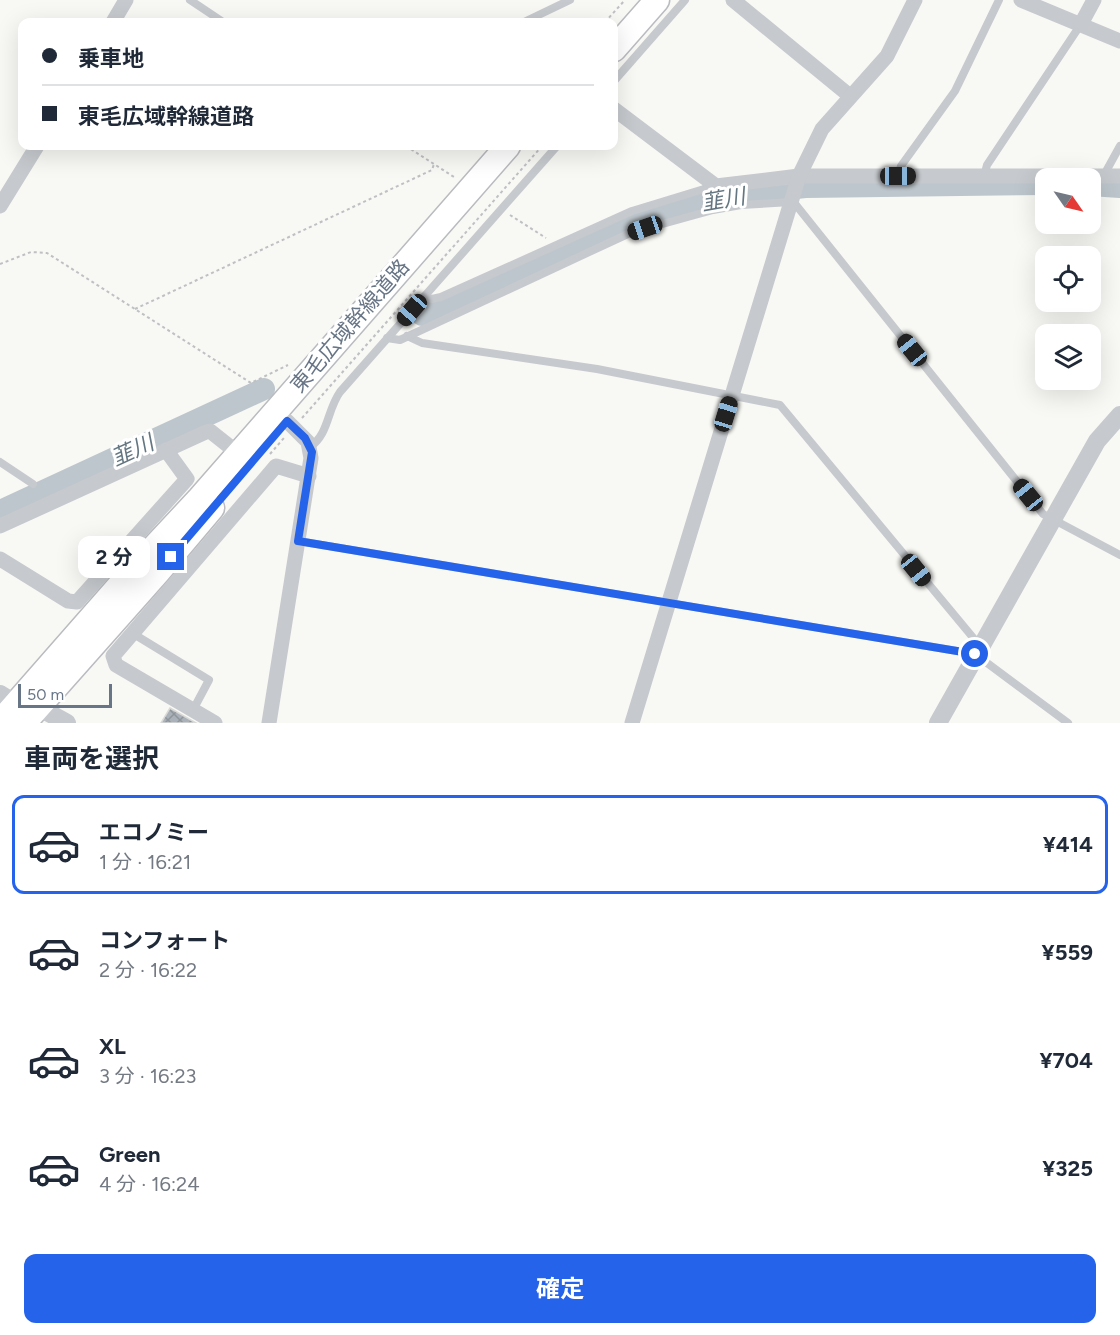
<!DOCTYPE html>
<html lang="ja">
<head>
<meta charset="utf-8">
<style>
	:root { --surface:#fff; --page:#f2f2f3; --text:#1f2937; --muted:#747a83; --line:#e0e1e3; --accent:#2563eb }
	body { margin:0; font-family:Figtree,"Noto Sans JP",sans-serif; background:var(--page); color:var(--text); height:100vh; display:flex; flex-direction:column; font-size:22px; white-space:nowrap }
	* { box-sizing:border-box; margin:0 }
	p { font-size:20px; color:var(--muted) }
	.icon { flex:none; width:33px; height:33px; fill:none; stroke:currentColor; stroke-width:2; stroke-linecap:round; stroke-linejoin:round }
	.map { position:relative; height:723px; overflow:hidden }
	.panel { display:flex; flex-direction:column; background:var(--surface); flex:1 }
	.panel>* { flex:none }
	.guide { position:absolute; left:18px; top:18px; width:600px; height:132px; border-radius:12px; box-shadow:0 6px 24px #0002; display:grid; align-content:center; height:132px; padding:0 24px; background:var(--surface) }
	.needle { width:39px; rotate:124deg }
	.controls { position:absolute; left:1035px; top:168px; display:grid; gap:12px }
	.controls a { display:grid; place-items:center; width:66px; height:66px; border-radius:12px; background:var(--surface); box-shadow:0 6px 24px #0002; font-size:30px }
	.scale { position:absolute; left:18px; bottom:15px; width:94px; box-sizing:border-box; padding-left:6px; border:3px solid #677586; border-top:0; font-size:16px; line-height:21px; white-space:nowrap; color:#677586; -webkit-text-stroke:4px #fff; paint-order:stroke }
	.end { position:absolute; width:27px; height:27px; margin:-14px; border:8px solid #2563eb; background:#fff; box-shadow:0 0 0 3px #fff }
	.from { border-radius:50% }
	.bubble { position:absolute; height:42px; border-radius:12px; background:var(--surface); box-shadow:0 6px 24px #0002; font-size:20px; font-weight:700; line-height:42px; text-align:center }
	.car { position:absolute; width:18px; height:36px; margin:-18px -9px; border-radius:8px; box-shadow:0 0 4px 2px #0007; background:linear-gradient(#222 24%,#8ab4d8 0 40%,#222 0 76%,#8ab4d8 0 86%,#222 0) }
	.guide b { display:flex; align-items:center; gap:21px; height:57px; font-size:22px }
	.guide b+b { border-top:2px solid var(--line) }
	.guide i { width:15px; height:15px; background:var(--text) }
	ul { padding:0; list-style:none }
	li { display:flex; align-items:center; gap:18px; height:99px; margin:0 12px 9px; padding:0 12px; border:3px solid transparent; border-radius:12px }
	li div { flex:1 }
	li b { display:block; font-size:22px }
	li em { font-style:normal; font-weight:700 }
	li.current { border-color:var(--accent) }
	li>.icon { width:54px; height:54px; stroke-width:1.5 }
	h2 { padding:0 24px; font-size:27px; line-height:72px }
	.primary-button { display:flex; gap:12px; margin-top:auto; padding:12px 24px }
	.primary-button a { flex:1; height:69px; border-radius:12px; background:var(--accent); color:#fff; font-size:24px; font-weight:700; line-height:69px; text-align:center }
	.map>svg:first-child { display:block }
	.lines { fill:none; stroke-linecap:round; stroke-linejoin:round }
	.river { stroke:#bdc6cc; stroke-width:22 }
	.building { fill:url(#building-cross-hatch); stroke:#d9dad7; stroke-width:1.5 }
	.trunk-casing { stroke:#b9bbbf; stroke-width:27 }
	.path { stroke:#bec0c2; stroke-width:2; stroke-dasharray:3 3; stroke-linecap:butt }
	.service { stroke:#c6c9cd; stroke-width:8 }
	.minor { stroke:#c6c9cd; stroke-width:15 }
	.tertiary { stroke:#c6c9cd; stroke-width:18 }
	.trunk { stroke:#fff; stroke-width:24 }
	.route { stroke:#2563eb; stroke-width:8 }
	.labels { text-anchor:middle; stroke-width:6; stroke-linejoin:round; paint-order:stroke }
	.street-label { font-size:21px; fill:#677586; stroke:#fff }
	.water-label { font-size:22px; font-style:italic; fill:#637681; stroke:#fff }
</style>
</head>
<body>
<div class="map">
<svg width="1120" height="723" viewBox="0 0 1120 723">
	<defs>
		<pattern id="building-cross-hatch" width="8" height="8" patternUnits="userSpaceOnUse" patternTransform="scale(1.5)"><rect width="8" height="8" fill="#aab1b8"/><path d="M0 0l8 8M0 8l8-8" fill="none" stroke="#8e959b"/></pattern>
	</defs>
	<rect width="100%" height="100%" fill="#f8f8f5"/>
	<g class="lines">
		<g class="river">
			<path d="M1090,185L1120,187"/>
			<path d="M422,315L638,219L719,197L805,187L1046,184"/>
			<path d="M0,511L264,389"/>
		</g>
	</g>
	<path class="building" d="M170,708L196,723H161Z"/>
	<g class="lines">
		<g class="trunk-casing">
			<g id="trunk">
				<path d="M614,49L657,0"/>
				<path d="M0,722L142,560L200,498L508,146"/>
				<path d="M24,723L158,572L212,508"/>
			</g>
		</g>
		<g class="path">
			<path d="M605,22L625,0"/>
			<path d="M406,146L454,177"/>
			<path d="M510,215L546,238"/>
			<path d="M0,264L31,252L47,253L251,383L288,365"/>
			<path d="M135,309L432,170L434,164"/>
			<path d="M302,418L542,146"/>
			<path d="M270,454L284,438"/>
		</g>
		<g class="service">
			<path d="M190,0L223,22"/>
			<path d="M524,22L570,0"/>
			<path d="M614,81L685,0"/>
			<path d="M1104,175L1120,146"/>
			<path d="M898,176L901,166L955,91L999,0"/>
			<path d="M984,176L987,165L1081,24"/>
			<path d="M424,297L432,299L441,297L632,211L704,189L710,184"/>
			<path d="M407,336L422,343L597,369L780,405L980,646"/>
			<path d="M387,338L400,340L630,233L713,210L741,205L791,202L796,205L1043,514L1120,555"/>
			<path d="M310,447C329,434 327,410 340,392L557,146"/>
			<path d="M0,462L33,484"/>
			<path d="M298,541L975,654L1068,723"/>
			<path d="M132,633L209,680L193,710"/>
		</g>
		<g class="minor">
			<path d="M733,0L850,96"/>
			<path d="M1021,0L1120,41"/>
			<path d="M113,22L126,0"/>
			<path d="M1081,24L1094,0"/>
			<path d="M614,109L716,186L799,176H1120"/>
			<path d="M0,206L37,146"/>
			<path d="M0,526L206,432L210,431L239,454"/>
			<path d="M0,559L68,601L77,602L187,479L166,450"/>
			<path d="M215,723L116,665L113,656L276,466L309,476"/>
			<path d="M269,723L311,458L308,442L287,421"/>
			<path d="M632,723L799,176L822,129L887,56L915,0"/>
		</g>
		<g class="tertiary">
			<path d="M0,694L16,704L23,714"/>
			<path d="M27,705L38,707L67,723"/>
			<path d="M938,723L1097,441L1120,415"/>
		</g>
		<use href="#trunk" class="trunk"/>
	</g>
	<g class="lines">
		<path class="route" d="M171,557L287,421L305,438L312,452L298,541L975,654"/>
	</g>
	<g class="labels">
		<g class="street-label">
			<text transform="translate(350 326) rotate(-49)" y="7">東毛広域幹線道路</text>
		</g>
		<g class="water-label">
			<text transform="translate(723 199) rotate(-10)" y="8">韮川</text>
			<text transform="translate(132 450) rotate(-25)" y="8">韮川</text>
		</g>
	</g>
</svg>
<div class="controls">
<a><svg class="needle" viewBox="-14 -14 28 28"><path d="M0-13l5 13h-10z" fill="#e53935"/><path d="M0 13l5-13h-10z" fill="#747a83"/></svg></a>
<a><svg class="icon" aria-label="locate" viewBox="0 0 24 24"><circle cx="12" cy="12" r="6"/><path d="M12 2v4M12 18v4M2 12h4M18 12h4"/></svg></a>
<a><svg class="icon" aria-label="layers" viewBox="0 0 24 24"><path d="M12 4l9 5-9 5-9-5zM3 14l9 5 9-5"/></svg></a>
</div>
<div class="scale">50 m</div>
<i class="end from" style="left:975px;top:654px"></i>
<i class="end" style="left:171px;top:557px"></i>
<div class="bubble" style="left:78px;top:536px;width:72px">2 分</div>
<i class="car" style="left:898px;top:176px;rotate:90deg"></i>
<i class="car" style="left:645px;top:228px;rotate:251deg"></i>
<i class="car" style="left:412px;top:310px;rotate:221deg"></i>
<i class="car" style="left:912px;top:350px;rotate:321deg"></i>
<i class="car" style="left:726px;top:414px;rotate:17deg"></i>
<i class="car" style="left:1028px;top:495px;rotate:321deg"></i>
<i class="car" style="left:916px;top:570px;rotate:141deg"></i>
<div class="guide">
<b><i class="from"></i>乗車地</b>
<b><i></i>東毛広域幹線道路</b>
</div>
</div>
<section class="panel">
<h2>車両を選択</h2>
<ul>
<li class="current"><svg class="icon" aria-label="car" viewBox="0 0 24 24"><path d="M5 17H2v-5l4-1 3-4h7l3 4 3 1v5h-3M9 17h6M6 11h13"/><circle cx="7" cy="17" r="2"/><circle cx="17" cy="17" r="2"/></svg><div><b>エコノミー</b><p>1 分 · 16:21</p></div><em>¥414</em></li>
<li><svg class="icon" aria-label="car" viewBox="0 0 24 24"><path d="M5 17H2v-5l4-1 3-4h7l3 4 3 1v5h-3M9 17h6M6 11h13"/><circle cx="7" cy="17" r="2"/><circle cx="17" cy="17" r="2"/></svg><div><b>コンフォート</b><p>2 分 · 16:22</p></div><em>¥559</em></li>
<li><svg class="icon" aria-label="car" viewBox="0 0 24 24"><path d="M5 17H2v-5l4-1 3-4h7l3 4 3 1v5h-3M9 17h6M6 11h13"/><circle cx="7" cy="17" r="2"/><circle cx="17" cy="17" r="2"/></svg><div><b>XL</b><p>3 分 · 16:23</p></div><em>¥704</em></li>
<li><svg class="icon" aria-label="car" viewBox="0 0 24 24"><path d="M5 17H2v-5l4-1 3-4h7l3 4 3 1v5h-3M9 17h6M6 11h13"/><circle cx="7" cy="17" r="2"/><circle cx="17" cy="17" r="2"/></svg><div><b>Green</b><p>4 分 · 16:24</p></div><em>¥325</em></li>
</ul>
<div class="primary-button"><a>確定</a></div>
</section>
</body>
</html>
